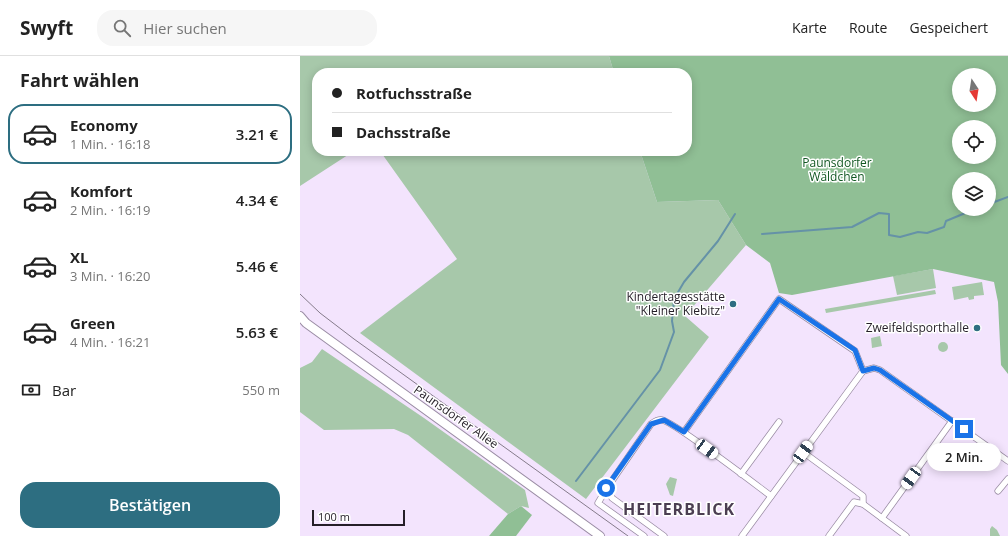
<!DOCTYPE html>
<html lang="de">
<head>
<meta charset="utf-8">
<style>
	:root { --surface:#fff; --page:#f6f6f6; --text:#222; --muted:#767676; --line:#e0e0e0; --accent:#2d6e81 }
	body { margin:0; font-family:"Open Sans",sans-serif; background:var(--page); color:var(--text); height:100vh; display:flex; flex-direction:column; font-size:15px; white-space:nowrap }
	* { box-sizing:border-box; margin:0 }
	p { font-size:13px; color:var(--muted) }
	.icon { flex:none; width:22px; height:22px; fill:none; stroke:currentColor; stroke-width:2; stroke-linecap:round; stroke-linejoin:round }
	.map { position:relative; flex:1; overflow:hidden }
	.details { display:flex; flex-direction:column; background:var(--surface); width:300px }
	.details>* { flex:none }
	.hud { position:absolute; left:12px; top:12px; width:380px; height:88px; border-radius:16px; box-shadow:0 2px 10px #0003; display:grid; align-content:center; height:88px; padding:0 20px; background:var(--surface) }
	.needle { width:26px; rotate:168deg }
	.fabs { position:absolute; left:652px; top:12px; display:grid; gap:8px }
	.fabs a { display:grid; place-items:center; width:44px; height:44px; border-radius:50%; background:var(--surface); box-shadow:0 2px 10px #0003; font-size:20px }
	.scale { position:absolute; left:12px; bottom:10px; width:93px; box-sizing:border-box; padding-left:4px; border:2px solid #251f28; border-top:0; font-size:11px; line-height:14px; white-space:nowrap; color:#251f28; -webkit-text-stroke:3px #fff; paint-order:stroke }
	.end { position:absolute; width:18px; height:18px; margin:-9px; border:5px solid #1a73e8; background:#fff; box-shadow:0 0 0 2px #fff }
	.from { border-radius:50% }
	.bubble { position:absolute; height:28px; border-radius:14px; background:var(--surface); box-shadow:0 2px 10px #0003; font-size:13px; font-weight:600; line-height:28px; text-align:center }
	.car { position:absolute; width:12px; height:24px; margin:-12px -6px; border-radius:5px; box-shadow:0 0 3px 1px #0007; background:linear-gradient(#fff 24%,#345 0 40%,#fff 0 76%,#345 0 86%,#fff 0) }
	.hud b { display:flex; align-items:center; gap:14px; height:38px; font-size:15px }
	.hud b+b { border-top:1px solid var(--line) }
	.hud i { width:10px; height:10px; background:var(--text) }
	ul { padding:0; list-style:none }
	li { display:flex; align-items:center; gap:12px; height:60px; margin:0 8px 6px; padding:0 12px; border:2px solid transparent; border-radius:16px }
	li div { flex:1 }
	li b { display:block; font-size:15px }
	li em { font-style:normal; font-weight:600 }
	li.selected { border-color:var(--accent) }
	li>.icon { width:36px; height:36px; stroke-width:1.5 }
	h2 { padding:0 20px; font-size:18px; line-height:48px }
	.pay { display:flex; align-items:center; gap:10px; height:44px; padding:0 20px; font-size:15px }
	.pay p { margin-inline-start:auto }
	.button { display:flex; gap:8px; margin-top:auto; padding:8px 20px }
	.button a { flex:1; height:46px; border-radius:16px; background:var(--accent); color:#fff; font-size:16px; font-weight:600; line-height:46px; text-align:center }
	header { display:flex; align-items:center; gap:24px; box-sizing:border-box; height:56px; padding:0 20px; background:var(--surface); border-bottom:1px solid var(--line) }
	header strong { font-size:19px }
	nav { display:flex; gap:22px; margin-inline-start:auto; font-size:14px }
	.search { width:280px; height:36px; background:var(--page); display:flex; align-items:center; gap:10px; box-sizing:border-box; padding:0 14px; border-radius:16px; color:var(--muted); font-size:15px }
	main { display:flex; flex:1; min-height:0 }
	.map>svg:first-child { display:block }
	.green { fill:#a7c8aa }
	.forest { fill:#90bf95; fill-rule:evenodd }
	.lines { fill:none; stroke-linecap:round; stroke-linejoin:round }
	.stream { stroke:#6592a7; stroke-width:2 }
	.minor-casing { stroke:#9a8ca4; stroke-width:7 }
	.secondary-casing { stroke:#9a8ca4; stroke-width:10 }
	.minor { stroke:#fff; stroke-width:5.5 }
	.secondary { stroke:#fff; stroke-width:8 }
	.tram { stroke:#857b8b; stroke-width:1 }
	.route { stroke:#1a73e8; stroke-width:5 }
	.poi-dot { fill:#2d6e81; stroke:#fff; stroke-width:1.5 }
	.labels { text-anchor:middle; stroke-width:3; stroke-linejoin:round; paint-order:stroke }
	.park-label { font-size:12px; fill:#115722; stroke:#fff }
	.poi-label { font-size:12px; fill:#251f28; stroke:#fff; text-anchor:end }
	.street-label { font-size:12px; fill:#251f28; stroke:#fff }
	.district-label { font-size:16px; font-weight:bold; letter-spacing:1px; fill:#4b3e52; stroke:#fff }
</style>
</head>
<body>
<header>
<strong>Swyft</strong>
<div class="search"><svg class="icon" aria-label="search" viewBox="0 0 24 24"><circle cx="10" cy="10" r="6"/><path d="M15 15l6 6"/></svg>Hier suchen</div>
<nav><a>Karte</a><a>Route</a><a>Gespeichert</a></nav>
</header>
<main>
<section class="details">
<h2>Fahrt wählen</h2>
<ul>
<li class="selected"><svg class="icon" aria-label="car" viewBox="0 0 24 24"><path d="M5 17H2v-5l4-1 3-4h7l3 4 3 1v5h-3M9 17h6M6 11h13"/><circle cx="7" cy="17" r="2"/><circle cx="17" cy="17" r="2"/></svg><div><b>Economy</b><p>1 Min. · 16:18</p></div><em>3.21 €</em></li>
<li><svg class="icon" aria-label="car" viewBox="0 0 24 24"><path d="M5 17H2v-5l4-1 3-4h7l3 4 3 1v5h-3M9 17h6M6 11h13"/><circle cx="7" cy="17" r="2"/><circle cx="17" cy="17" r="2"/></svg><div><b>Komfort</b><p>2 Min. · 16:19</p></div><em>4.34 €</em></li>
<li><svg class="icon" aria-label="car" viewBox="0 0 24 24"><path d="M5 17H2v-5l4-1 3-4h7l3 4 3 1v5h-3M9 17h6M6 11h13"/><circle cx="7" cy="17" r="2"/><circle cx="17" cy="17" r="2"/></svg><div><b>XL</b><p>3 Min. · 16:20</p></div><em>5.46 €</em></li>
<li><svg class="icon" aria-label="car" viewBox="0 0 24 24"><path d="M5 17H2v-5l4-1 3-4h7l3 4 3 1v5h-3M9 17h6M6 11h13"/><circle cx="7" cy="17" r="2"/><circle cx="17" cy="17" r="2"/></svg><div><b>Green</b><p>4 Min. · 16:21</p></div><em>5.63 €</em></li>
</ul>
<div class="pay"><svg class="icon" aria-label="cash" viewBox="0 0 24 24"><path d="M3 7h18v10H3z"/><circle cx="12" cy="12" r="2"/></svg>Bar<p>550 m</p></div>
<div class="button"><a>Bestätigen</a></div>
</section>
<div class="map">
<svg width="708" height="480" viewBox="0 0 708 480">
	<rect width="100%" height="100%" fill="#f3e4fd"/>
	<g class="green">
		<path d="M0,0H309L314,17H17V95H54L0,130Z"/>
		<path d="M80,95H340L357,146L418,144L446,189L385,260L409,281L286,443L60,277L157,203Z"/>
		<path d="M633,213L636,232L597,239L593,220Z"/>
		<path d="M682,226L684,239L674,240V243L669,244L668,241L654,244L652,231Z"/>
		<path d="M635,234L636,238L526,257L525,253Z"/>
		<path d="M580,280L582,290L572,292L571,282Z"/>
		<circle cx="643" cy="291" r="5"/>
		<path d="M22,293L124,362L225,434L229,452L221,450L208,458L108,379L94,373L24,374L0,356V312L12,306Z"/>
		<path d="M370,421L377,423L373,440L370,439L366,428Z"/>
		<path d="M692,470L697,474L700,480H690V473Z"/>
	</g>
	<g class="forest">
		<path d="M309,0H708V318L701,309L698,246L694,226L633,213L492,239L479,237L470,207L446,189L418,144L357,146L340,95H387V17H314ZM659,19H689V49H659ZM659,71H689V101H659ZM659,123H689V153H659Z"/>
		<path d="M221,450L232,459L216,480H189L208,458Z"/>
	</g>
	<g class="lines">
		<g class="stream">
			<path d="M689,148L708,141"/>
			<path d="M462,178L552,171L579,157L589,158V179L600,181L618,176L627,177L644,171L646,165L675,153"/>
			<path d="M276,425L360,314L374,276L372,265L374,243L384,226L418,185L435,158"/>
		</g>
		<g class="minor-casing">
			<g id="minor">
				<path d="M563,315L574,312L580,314L708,405"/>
				<path d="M384,376L479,243L555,295L563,315"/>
				<path d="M503,396L563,440V448"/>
				<path d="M441,418L479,366"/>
				<path d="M307,432L298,447L344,480"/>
				<path d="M698,435L708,423"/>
				<path d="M582,462L652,365"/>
				<path d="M364,480L312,442L307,432L351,368C354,366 358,363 362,364C373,365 456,429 471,440"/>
				<path d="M442,480L563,315"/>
				<path d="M529,480L554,446L563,448L606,480"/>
			</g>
		</g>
		<g class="secondary-casing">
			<path id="secondary" d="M0,260L6,267L300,480"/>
		</g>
		<use href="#minor" class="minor"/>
		<use href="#secondary" class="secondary"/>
		<path class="tram" d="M0,238L20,257L54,283L328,480"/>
	</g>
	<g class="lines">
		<path class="route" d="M306,432L351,368L364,364L384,376L479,243L555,294L563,315L574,312L580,314L664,373"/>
	</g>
	<g class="poi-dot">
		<circle cx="433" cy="248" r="4"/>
		<circle cx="677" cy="272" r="4"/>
	</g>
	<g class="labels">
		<g class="park-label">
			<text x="537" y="111">Paunsdorfer<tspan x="537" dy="14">Wäldchen</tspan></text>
		</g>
		<g class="poi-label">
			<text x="425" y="245">Kindertagesstätte<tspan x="425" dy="14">"Kleiner Kiebitz"</tspan></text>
			<text x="669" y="276">Zweifeldsporthalle</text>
		</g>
		<g class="street-label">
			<text transform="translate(156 361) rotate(35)" y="4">Paunsdorfer Allee</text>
		</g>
		<g class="district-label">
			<text x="379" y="459">HEITERBLICK</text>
		</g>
	</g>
</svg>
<div class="fabs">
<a><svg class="needle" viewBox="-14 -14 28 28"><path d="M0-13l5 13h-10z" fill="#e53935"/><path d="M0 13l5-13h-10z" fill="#767676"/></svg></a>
<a><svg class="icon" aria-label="locate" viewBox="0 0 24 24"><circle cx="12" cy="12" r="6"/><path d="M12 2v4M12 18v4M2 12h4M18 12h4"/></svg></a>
<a><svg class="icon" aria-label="layers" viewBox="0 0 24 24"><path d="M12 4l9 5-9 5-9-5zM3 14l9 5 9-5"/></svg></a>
</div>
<div class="scale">100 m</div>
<i class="end from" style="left:306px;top:432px"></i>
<i class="end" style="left:664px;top:373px"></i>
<div class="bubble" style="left:627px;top:387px;width:74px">2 Min.</div>
<i class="car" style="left:407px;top:393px;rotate:126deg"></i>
<i class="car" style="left:503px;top:396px;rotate:36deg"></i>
<i class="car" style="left:611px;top:422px;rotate:216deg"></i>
<div class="hud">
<b><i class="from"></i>Rotfuchsstraße</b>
<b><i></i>Dachsstraße</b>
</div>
</div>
</main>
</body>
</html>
